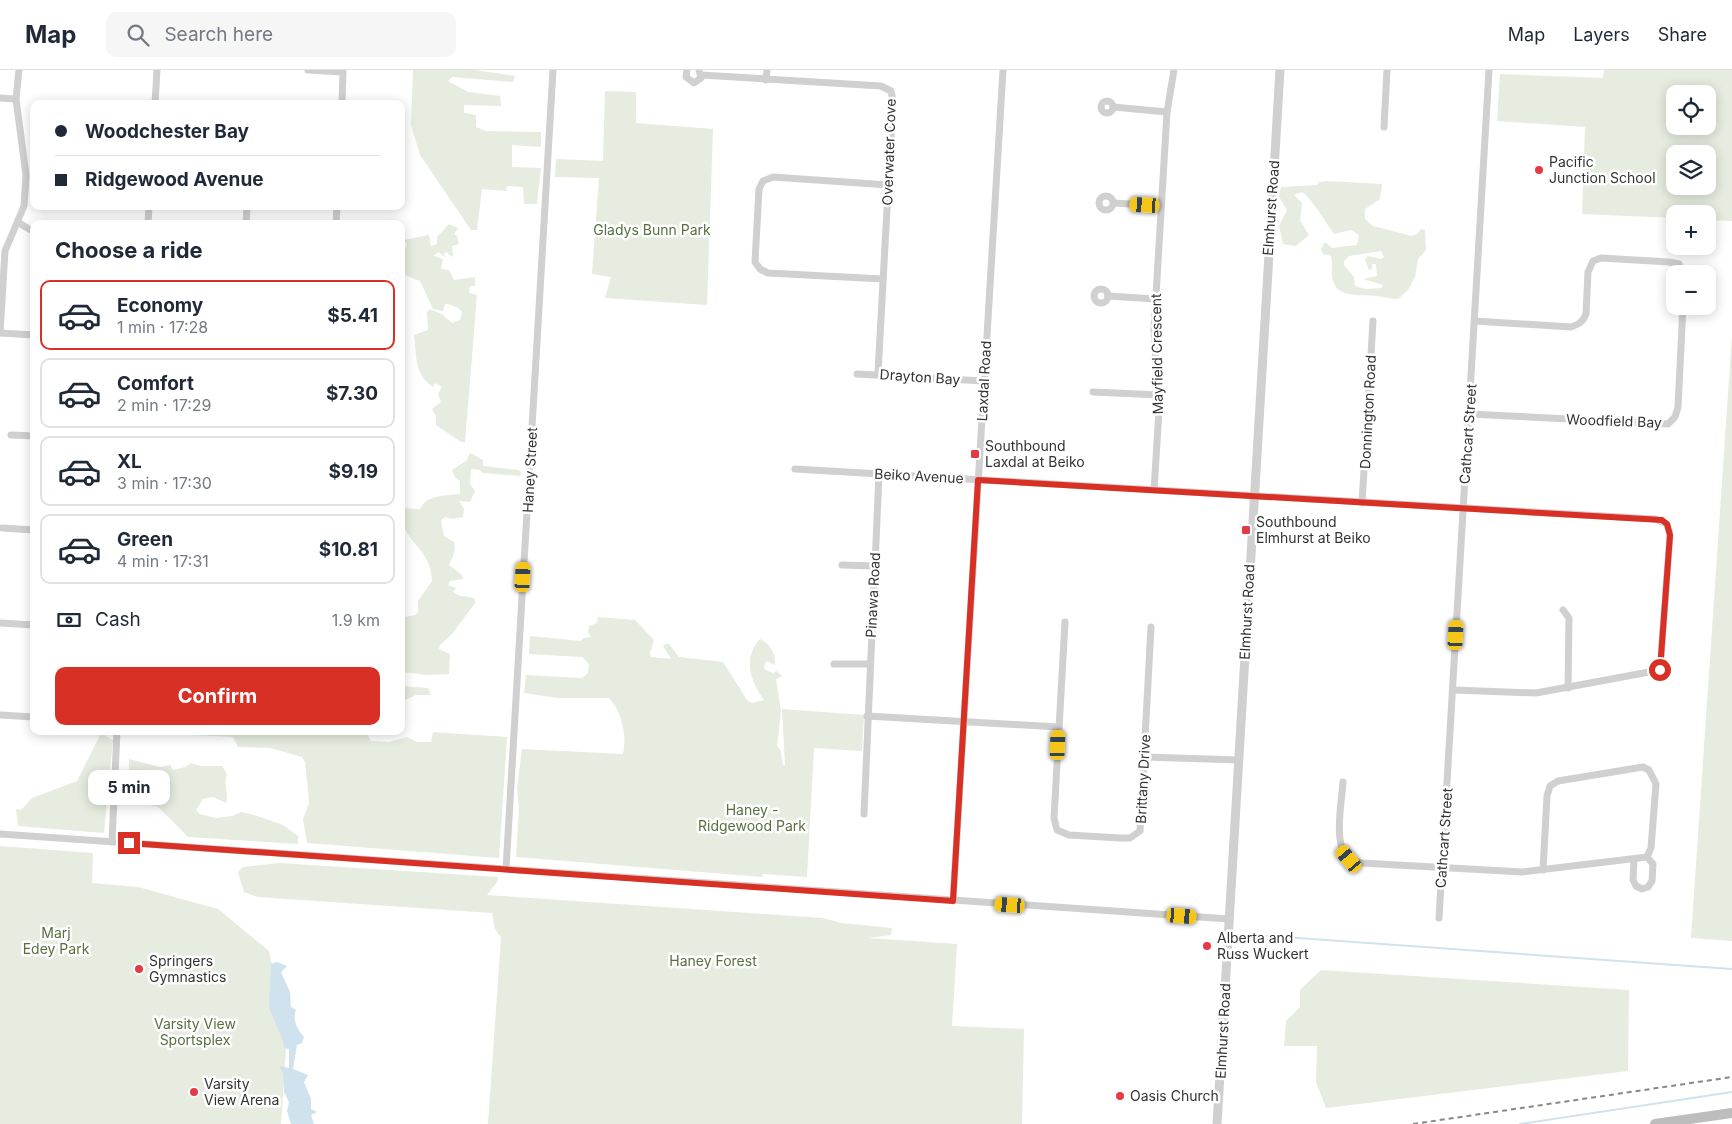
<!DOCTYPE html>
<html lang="en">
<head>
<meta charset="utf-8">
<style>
	:root { --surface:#fff; --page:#f6f6f7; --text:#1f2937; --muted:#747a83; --line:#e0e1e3; --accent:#d93025 }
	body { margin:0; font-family:Inter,sans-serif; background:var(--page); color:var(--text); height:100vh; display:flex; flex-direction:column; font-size:19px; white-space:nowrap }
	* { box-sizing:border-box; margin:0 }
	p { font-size:16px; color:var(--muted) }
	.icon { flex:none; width:28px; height:28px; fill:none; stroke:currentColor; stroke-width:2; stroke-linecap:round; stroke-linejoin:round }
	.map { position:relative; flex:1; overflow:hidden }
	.details { position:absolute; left:30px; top:150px; width:375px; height:515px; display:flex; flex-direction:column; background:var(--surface); border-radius:10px; box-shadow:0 2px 12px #0003 }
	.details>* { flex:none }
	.guide { position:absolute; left:30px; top:30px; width:375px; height:110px; border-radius:10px; box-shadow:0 2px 12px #0003; display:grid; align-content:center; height:110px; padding:0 25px; background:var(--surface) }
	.buttons { position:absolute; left:1666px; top:15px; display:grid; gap:10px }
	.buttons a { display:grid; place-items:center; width:50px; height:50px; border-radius:10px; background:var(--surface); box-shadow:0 2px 12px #0003; font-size:25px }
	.end { position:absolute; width:22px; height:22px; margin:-11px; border:6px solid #d93025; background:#fff; box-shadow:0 0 0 2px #fff }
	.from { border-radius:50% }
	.bubble { position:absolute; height:35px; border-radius:10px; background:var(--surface); box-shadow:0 2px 12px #0003; font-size:16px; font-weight:700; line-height:35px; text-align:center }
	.car { position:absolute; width:15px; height:30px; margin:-15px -8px; border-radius:6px; box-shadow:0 0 4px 1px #0007; background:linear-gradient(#f5c518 24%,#345 0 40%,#f5c518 0 76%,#345 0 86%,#f5c518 0) }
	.guide b { display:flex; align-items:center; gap:18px; height:48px; font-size:19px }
	.guide b+b { border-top:1px solid var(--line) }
	.guide i { width:12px; height:12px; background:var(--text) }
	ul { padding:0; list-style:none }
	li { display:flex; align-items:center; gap:15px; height:70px; margin:0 10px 8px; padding:0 15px; border:2px solid var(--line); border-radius:10px }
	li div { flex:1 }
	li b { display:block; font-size:19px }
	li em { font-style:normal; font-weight:700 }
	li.current { border-color:var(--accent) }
	li>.icon { width:45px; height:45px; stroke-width:1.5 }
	h2 { padding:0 25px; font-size:22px; line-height:60px }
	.pay { display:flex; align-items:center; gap:12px; height:55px; padding:0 25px; font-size:19px }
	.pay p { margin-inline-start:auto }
	.cta { display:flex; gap:10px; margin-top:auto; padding:10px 25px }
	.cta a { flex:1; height:58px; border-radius:10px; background:var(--accent); color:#fff; font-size:20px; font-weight:700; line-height:58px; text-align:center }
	header { display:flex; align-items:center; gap:30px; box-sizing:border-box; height:70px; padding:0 25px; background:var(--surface); border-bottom:1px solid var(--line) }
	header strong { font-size:24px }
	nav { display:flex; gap:28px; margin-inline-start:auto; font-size:18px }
	.search { width:350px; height:45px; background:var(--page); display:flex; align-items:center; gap:12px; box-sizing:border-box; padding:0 18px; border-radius:10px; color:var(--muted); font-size:19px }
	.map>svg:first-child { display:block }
	.green { fill:#e6ecdf; fill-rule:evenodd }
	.water { fill:#cfe2ee }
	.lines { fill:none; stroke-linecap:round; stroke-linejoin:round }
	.stream { stroke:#cfe2ee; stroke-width:2 }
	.minor { stroke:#d0d0d0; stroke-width:7 }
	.tertiary { stroke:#d0d0d0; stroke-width:9 }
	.secondary { stroke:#bdbdbd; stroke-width:10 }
	.rail { stroke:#888; stroke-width:2; stroke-dasharray:5 4; stroke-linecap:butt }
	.route { stroke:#d93025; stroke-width:6 }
	.poi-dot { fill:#e63946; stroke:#fff; stroke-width:2 }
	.labels { text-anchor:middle; stroke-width:5; stroke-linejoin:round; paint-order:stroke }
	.street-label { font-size:14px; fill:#333; stroke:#fff }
	.poi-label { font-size:14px; fill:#333; stroke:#fff; text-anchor:start }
	.park-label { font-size:14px; fill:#56703f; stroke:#fff }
</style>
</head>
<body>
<header>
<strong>Map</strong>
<div class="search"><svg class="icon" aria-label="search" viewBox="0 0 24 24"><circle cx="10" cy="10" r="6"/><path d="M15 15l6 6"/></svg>Search here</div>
<nav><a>Map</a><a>Layers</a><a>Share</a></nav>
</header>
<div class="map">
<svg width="1732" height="1054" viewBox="0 0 1732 1054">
	<rect width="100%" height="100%" fill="#fff"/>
	<g class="green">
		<path d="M413,0H475L515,6L513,12L452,7L448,11L468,22L500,26L501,36L464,35V43L476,45V57L486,61L541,62V77L512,75V97L541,98L537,134H524L523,117L507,116L506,121L482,119L477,160H471L420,85L411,55Z"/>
		<path d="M1604,0H1732V151L1708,150V144H1675V148L1582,144L1585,57L1497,51L1500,4L1603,8ZM1675,24H1708V56H1675ZM1675,84H1708V116H1675Z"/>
		<path d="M605,21L636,22V53L713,59L707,235L605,228L611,207L592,204L599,108L555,107L556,89L603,91Z"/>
		<path d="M1326,111L1382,114L1380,129L1365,139V149L1373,156L1412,166L1417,164L1421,159L1425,160L1426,180L1418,189L1415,207L1408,220L1398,229C1391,229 1385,227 1378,226C1362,224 1334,230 1332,206C1331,199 1333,193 1331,186L1323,184L1321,179L1325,172L1332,178L1357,175L1359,165L1351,160L1334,164C1326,153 1312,128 1302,122L1294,125L1302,133L1300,151L1309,165L1296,176L1283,174L1279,156L1287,140L1279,127L1281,117L1317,115L1319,112ZM1381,181L1384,187L1381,189L1368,186L1365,189L1369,200L1372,199V194H1376L1377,206L1363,209L1383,215L1382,218L1366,219L1355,216L1354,207L1344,195V191L1349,186Z"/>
		<path d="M449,154L458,158L454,164L457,166L459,174L452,176L453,187L448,184L449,182L444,183L445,187L438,182L434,186L443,189L441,199L449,200L454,210L475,207V216H470L469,223L477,225L465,372H461L436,355V346L432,339L441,332L438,324L442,317L435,313L433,317C413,303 417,285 414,265L428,260L427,242L430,239L443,245L452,253L460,250L462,242C459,237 450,234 445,234L443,241L433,239L420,211L407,206L403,200L402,186L407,174L404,170L429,165L431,176L437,174V167Z"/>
		<path d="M1732,265V871L1691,868Z"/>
		<path d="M470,383L483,390V396L518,400L521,402L520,406L483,403L480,400L471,399L470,414L475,421L470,432L459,431L464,439L463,447L452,449L445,447L441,450L444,466L454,472C456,481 453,487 449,495L462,505L463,509L450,511L448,515L456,518L453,522C459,528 468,525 475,529V533L452,564L440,575L439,579L450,584L449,604L428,605L401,602V548L415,545L418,542V531L432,511C431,475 401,475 401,438L420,439C427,424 445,426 460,424V411L455,407L452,400L466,391Z"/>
		<path d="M598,547L635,550L654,570L650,583L651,587L671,589L663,576L666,574H669L679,587L723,592L747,630L752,633L764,630C751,612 742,589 760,569C770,574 776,583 775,595L767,591L765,593L764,599L773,603L777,601L782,606L776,609L781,641L777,676L780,679L783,695H785L782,639L864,645L862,681L814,678L807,807L763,804L762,807L516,787L519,738L517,718L522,679L623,684C627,666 622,641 609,628H558L524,623L526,605L582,608L588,603L589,594L582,587L529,584L530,566L580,571L584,568L591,567L588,562L589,556L597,553Z"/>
		<path d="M401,616L428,618L431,625H416L401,632Z"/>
		<path d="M366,661L371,671L389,672L407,667L417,672H431L433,662L507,667L499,788L307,773L303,749L309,733L308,721L305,692L302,687L270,678L238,677L233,667L132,662Z"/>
		<path d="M101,663L113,670L104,763L18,756L16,739L21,740L32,728L77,711Z"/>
		<path d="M129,689L160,697L170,695L173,700L185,697L191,693L200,696H222L227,704C223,714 229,723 226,733L213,727L203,729L196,740L200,744L216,748L232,746L241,742L251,744L283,755L298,766V774L188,767L158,737L128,729Z"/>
		<path d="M0,776L93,783L92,813L138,817L218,839L269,881L287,963L281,1054H0Z"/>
		<path d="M279,793L498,807L497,812L487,825L823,848L841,853L892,858L891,865L868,868L957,874L952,956L1024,959L1022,1054H488L501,868L495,859L492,843L257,827L244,822L238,802L243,797Z"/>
		<path d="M1321,900L1629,920L1628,1001L1326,1038L1316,1012L1317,976H1284L1286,951L1300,937V920Z"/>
	</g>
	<path class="water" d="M277,892L287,896L281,902L290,922L291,937L296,940C292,950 297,959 304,967L302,973L297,975L293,999L308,1005L304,1012L311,1029V1039L317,1042L311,1045L314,1054H291L287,1041L289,1032L284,1022L283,1004L279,996L289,998V979L284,978L283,970L269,938L271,894Z"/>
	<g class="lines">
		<g class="stream">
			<path d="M1242,864L1732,899"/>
			<path d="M1520,1054L1732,1022"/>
		</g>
		<g class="minor">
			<path d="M19,0L16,29L26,105L24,136L5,181L0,263L34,265"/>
			<path d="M308,0L343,2L342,34"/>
			<path d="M687,0L686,7L694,13L701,8L699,0"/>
			<path d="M701,5L881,16L891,21L893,30L878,303"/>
			<path d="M766,10L767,0"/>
			<path d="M0,28L16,29"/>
			<circle cx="1107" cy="37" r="6"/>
			<path d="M155,34L157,0"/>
			<path d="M1113,37L1167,42"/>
			<path d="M1384,57L1387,0"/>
			<circle cx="1106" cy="133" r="7"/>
			<path d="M1114,133L1161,136"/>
			<path d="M19,153L34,162"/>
			<path d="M148,154L149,136"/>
			<path d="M246,154L247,136"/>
			<path d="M336,154L337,136"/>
			<path d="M883,209L768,203L760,199L755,192L759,119L763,111L773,107L888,115"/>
			<circle cx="1101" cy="226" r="7"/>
			<path d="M1108,226L1155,229"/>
			<path d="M1475,251L1571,257C1579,254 1583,252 1586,244L1588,202L1593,191L1601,188L1669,192L1679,194L1684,204"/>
			<path d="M857,304L984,311"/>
			<path d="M1093,322L1159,325"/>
			<path d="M1469,344L1668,354L1675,347L1678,337L1683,236"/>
			<path d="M11,365L34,366"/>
			<path d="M795,399L1655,449L1667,454L1670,465L1660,600L1536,623L1454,620"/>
			<path d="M1154,420L1159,340L1154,259L1167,42L1174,0"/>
			<path d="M1362,433L1373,251"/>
			<path d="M2,458L34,460"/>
			<path d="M842,495L875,496"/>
			<path d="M1563,540L1569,548L1568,618"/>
			<path d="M1065,552L1054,748L1057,760L1069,765L1120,768H1130L1140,761L1151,557"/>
			<path d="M0,553L34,555"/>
			<path d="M834,594H869"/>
			<path d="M0,645L34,647"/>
			<path d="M867,646L1058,657"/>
			<path d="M1144,687L1239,690"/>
			<path d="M1343,712C1342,730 1332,779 1350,789C1353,791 1358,792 1362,793L1522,802L1647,787L1651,778L1656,714L1649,700L1643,697L1558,711L1550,716L1547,726L1543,800"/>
			<path d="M864,744L879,404"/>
			<path d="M0,764L1229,849"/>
			<path d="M112,772L117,661"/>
			<path d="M1634,790L1633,810L1636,816L1642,819L1648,817L1652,811L1653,794L1647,787"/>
			<path d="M506,799L553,0"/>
			<path d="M953,831L1003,0"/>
			<path d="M1439,848L1489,0"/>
		</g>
		<path class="tertiary" d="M1217,1054L1280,0"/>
		<path class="secondary" d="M1655,1054L1732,1043"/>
		<path class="rail" d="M1413,1054L1732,1007"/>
	</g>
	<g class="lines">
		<path class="route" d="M129,773L953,831L978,410L1662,450L1667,454L1670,465L1660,600"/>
	</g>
	<g class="poi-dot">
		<circle cx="1539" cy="100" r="5"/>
		<rect x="970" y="379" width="10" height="10" rx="2.5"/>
		<rect x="1241" y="455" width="10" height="10" rx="2.5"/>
		<circle cx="1207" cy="876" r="5"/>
		<circle cx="139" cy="899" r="5"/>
		<circle cx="194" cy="1022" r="5"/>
		<circle cx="1120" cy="1026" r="5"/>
	</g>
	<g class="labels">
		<g class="street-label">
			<text transform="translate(889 82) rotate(-88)" y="5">Overwater Cove</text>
			<text transform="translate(1271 138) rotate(-86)" y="5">Elmhurst Road</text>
			<text transform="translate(1157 284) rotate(-91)" y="5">Mayfield Crescent</text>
			<text transform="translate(920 307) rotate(4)" y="5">Drayton Bay</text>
			<text transform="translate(984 311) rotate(-87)" y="5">Laxdal Road</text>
			<text transform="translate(1368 342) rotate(-87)" y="5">Donnington Road</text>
			<text transform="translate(1614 351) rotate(2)" y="5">Woodfield Bay</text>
			<text transform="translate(1468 364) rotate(-86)" y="5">Cathcart Street</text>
			<text transform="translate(530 400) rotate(-87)" y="5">Haney Street</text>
			<text transform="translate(919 406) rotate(3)" y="5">Beiko Avenue</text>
			<text transform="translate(873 525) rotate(-87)" y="5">Pinawa Road</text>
			<text transform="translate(1247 542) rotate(-87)" y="5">Elmhurst Road</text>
			<text transform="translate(1143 709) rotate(-87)" y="5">Brittany Drive</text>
			<text transform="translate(1444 768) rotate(-86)" y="5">Cathcart Street</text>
			<text transform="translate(1223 961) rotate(-87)" y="5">Elmhurst Road</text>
		</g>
		<g class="poi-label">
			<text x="1549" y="97">Pacific<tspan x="1549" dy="16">Junction School</tspan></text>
			<text x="985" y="381">Southbound<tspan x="985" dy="16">Laxdal at Beiko</tspan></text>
			<text x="1256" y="457">Southbound<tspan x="1256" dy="16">Elmhurst at Beiko</tspan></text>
			<text x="1217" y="873">Alberta and<tspan x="1217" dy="16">Russ Wuckert</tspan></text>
			<text x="149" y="896">Springers<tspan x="149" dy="16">Gymnastics</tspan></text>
			<text x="204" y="1019">Varsity<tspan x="204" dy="16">View Arena</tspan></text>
			<text x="1130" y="1031">Oasis Church</text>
		</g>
		<g class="park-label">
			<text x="652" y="165">Gladys Bunn Park</text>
			<text x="752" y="745">Haney -<tspan x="752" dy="16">Ridgewood Park</tspan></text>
			<text x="56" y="868">Marj<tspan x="56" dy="16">Edey Park</tspan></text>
			<text x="713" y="896">Haney Forest</text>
			<text x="195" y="959">Varsity View<tspan x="195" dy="16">Sportsplex</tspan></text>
		</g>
	</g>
</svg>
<div class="buttons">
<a><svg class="icon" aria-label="locate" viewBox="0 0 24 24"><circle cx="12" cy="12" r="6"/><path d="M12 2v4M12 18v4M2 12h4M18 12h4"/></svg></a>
<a><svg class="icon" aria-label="layers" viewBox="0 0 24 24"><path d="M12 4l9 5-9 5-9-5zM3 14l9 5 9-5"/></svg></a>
<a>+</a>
<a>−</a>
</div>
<i class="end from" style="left:1660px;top:600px"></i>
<i class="end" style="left:129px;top:773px"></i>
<div class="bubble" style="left:88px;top:700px;width:82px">5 min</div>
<i class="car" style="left:1145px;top:135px;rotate:273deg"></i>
<i class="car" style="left:523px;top:507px;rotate:3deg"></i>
<i class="car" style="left:1456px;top:565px;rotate:3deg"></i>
<i class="car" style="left:1058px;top:675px;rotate:2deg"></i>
<i class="car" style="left:1349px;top:789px;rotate:320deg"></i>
<i class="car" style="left:1010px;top:835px;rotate:274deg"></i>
<i class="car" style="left:1182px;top:846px;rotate:94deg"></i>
<div class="guide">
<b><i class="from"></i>Woodchester Bay</b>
<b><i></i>Ridgewood Avenue</b>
</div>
<section class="details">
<h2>Choose a ride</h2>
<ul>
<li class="current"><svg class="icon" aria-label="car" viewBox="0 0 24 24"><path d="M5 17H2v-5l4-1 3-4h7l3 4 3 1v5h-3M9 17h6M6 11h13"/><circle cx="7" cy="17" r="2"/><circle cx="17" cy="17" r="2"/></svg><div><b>Economy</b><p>1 min · 17:28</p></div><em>$5.41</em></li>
<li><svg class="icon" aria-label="car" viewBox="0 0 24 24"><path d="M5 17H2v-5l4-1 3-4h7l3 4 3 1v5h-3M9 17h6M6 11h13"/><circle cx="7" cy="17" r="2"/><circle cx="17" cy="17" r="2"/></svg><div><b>Comfort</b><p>2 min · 17:29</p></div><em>$7.30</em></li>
<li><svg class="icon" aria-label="car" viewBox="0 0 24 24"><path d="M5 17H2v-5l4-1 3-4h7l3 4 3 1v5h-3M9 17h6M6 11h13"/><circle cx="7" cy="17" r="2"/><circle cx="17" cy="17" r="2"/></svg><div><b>XL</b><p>3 min · 17:30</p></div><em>$9.19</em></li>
<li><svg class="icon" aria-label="car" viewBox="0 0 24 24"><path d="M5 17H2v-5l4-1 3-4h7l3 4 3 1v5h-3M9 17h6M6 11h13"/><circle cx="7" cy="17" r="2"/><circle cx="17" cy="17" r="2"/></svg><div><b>Green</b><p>4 min · 17:31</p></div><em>$10.81</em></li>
</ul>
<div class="pay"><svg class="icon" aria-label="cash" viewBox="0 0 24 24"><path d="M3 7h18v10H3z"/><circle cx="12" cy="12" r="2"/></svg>Cash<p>1.9 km</p></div>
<div class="cta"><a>Confirm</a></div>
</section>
</div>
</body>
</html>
